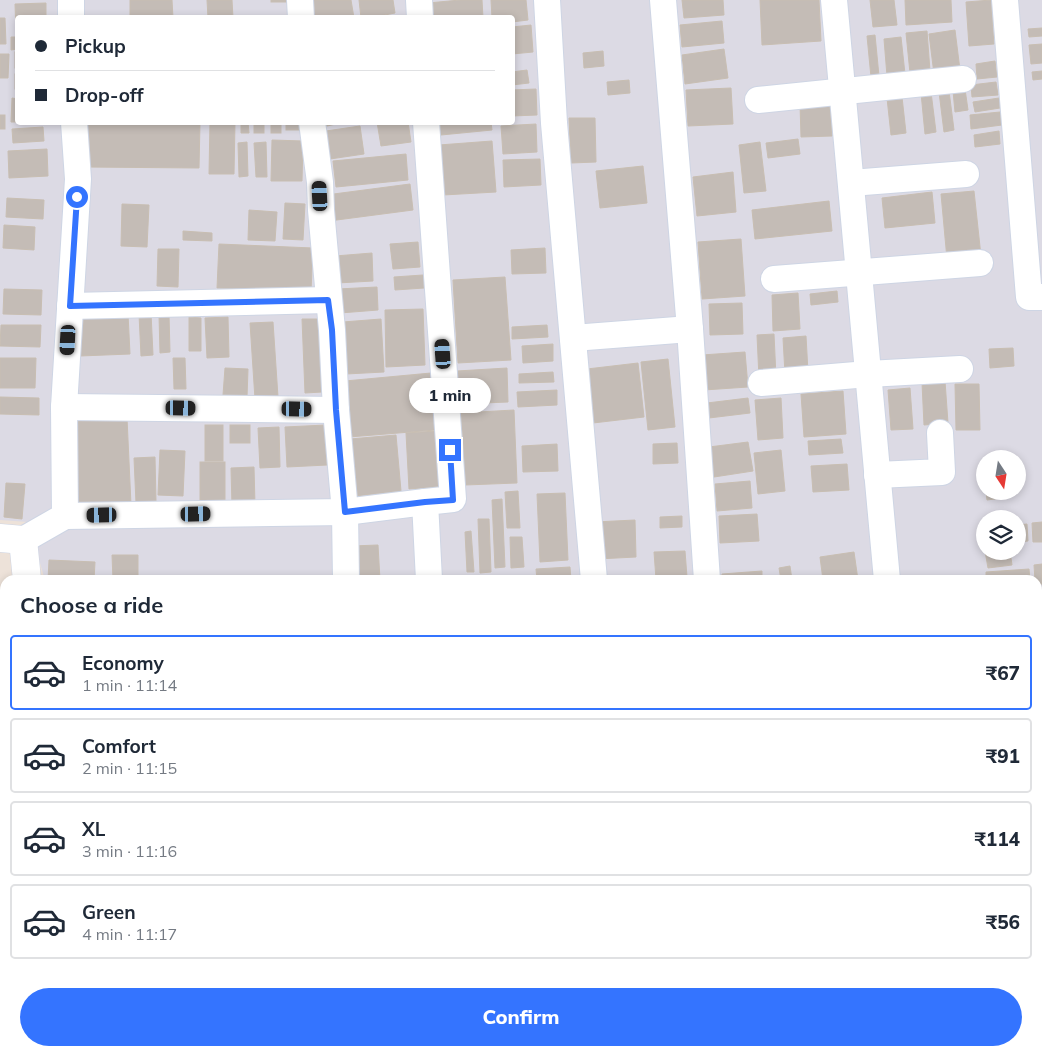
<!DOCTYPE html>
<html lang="en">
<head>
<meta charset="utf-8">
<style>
	:root { --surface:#fff; --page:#f2f2f3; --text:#1f2937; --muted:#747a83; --line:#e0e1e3; --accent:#3474ff }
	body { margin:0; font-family:Mulish,sans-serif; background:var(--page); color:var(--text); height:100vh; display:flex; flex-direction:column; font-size:19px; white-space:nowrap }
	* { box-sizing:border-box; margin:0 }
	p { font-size:16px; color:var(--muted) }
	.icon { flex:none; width:28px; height:28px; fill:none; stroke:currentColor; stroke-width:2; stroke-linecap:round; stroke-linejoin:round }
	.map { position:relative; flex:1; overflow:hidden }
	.details { position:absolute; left:0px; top:575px; width:1042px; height:481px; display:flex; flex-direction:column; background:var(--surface); border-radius:15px 15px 0 0; box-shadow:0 2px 8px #0003 }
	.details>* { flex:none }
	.guide { position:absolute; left:15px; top:15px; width:500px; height:110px; border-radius:5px; box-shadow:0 2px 8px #0003; display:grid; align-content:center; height:110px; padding:0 20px; background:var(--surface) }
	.needle { width:32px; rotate:168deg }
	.fabs { position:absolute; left:976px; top:450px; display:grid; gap:10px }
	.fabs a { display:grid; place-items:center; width:50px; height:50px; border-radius:50%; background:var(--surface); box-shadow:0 2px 8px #0003; font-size:25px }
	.end { position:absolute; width:22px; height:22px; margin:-11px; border:6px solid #3474ff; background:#fff; box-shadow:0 0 0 2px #fff }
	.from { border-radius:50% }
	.bubble { position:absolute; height:35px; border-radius:18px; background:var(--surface); box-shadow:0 2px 8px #0003; font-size:16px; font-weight:800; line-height:35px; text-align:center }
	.car { position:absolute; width:15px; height:30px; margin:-15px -8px; border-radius:6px; box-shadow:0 0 4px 1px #0007; background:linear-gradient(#222 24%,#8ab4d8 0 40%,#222 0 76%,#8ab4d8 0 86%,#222 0) }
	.guide b { display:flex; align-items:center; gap:18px; height:48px; font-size:19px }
	.guide b+b { border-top:1px solid var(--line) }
	.guide i { width:12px; height:12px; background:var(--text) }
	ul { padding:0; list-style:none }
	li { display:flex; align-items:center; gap:15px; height:75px; margin:0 10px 8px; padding:0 10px; border:2px solid var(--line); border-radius:5px }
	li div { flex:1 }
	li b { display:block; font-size:19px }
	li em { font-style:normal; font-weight:800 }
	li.current { border-color:var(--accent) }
	li>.icon { width:45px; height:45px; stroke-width:1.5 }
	h2 { padding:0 20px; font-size:22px; line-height:60px }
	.cta { display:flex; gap:10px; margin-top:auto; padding:10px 20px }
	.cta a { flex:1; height:58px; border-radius:30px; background:var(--accent); color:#fff; font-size:20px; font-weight:800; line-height:58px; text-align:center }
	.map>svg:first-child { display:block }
	.industrial { fill:#dcdae4; fill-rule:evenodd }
	.building { fill:#c4bcb6; stroke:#c8beb2 }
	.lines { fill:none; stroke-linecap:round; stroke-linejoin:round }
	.service-casing { stroke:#ced5e4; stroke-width:14 }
	.minor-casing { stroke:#ced5e4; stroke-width:28 }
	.tertiary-casing { stroke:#ced5e4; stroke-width:29 }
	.service { stroke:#fff; stroke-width:12 }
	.minor { stroke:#fff; stroke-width:26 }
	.tertiary { stroke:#fff; stroke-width:28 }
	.route { stroke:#3474ff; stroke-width:6 }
</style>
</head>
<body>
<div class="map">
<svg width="1042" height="1056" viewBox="0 0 1042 1056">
	<rect width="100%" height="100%" fill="#ede2d9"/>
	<path class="industrial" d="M0,0H1042V747H1038V580H45L28,522L0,520ZM18,18H512V122H18ZM985,459H1018V491H985ZM985,519H1018V551H985Z"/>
	<g class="building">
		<path d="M130,0H172L173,18H130Z"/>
		<path d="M207,0H232L233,18H208Z"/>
		<rect x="271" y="0" width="16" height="2"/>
		<path d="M312,0H351L354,18H314Z"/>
		<path d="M359,0H393L395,13L369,18H361Z"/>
		<path d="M460,0H482L483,18H430L428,3Z"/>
		<path d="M491,0H526L528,20L512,22V18H492Z"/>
		<path d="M682,0H723L724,15L684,18Z"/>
		<path d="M760,0H819L821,41L762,45Z"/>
		<path d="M870,0H894L897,25L873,27Z"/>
		<path d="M905,0H951L952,22L906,25Z"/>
		<path d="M991,0L994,44L969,46L966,2Z"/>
		<path d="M46,3V18H18V32H16L15,4Z"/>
		<path d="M0,18H5L6,44H0Z"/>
		<path d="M722,21L724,43L682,47L680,25Z"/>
		<path d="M531,25L533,52L512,54V27Z"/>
		<path d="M1042,28V36L1029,37L1028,29Z"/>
		<path d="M955,30L960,70L934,74L929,34Z"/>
		<path d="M927,31L930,71L910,73L906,33Z"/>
		<path d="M875,35L879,76L871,77L867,36Z"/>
		<path d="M11,37H18V49L11,50Z"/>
		<path d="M901,37L905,74L887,76L884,39Z"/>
		<path d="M1042,44V63L1031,64L1029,45Z"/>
		<path d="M724,49L728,78L685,84L682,55Z"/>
		<path d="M603,51L604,66L584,68L583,53Z"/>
		<rect x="15" y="52" width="3" height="16"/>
		<path d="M0,54H9L8,78H0Z"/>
		<path d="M995,61L997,77L977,79L976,64Z"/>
		<path d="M527,70L529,83L512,85V72Z"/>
		<path d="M1042,71V79L1033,80L1032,72Z"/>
		<rect x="15" y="74" width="3" height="15"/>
		<path d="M629,80L630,93L608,95L607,82Z"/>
		<path d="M996,82L998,95L972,97L971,85Z"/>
		<path d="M731,88L733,124L688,126L686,90Z"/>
		<path d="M536,89L537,115L512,116V90Z"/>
		<path d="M965,89L968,110L955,112L953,91Z"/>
		<path d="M949,91L954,130L944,132L939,92Z"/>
		<path d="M931,92L936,132L925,134L921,93Z"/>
		<path d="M902,97L906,133L891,135L887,98Z"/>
		<path d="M12,98L18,99V122H11Z"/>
		<path d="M999,98L1000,108L975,112L973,102Z"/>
		<path d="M830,103L832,136L801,137L800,104Z"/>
		<path d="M1000,112L1002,125L971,129L970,115Z"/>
		<rect x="0" y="115" width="5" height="14"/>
		<path d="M569,118H595L596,162L571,163Z"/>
		<path d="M87,122H200L199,168L86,167Z"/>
		<path d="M210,122H235L234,174H209Z"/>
		<path d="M241,122H248L249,133H241Z"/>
		<rect x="254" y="122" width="10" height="11"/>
		<rect x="271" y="122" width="10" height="11"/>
		<rect x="286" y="122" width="13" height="8"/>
		<path d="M326,122H345L327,126Z"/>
		<path d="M377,122H408L411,142L381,146Z"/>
		<path d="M440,122H491L492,130L441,135Z"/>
		<path d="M536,124L537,152L503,154L501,126Z"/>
		<path d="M360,126L364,154L330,159L326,131Z"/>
		<path d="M43,127L44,141L13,143L12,129Z"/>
		<path d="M999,131L1000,144L975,147L974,135Z"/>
		<path d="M798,139L800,154L768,158L766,143Z"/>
		<path d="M272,140L303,141L302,181H271Z"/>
		<path d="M492,141L496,192L443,195L439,145Z"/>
		<path d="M247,142L248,176L239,177L238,143Z"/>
		<path d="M266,142L267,177H256L254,143Z"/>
		<path d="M760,142L766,191L744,193L739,145Z"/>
		<path d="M47,149L48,176L9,178L8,151Z"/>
		<path d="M406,154L408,180L336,187L333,161Z"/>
		<path d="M540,159L541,185L504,187L503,160Z"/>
		<path d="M643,166L647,203L600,208L596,171Z"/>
		<path d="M733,172L736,212L697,216L693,177Z"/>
		<path d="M410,184L413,210L329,221L326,195Z"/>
		<path d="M974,191L981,256L947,259L941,194Z"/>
		<path d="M932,192L935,223L885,228L882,198Z"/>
		<path d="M7,198L44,200L43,219L6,217Z"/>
		<path d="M829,201L832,231L755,239L752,210Z"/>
		<path d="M285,203L305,204L303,240L283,239Z"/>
		<path d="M122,204L149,205L147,247L121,246Z"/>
		<path d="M249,210L277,212L275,241L248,240Z"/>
		<path d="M4,225L35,227L34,250L3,248Z"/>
		<path d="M183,231L212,233V241L183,240Z"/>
		<path d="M741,239L745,296L702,299L698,242Z"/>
		<path d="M418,242L420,267L393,269L390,244Z"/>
		<path d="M219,244L313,248L311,291L217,288Z"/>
		<path d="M545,248L546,273L512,274L511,250Z"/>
		<path d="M158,249H179L178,287L157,286Z"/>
		<path d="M372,253L373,281L337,283L335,256Z"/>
		<path d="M423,275L424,288L395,290L394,277Z"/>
		<path d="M505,277L511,360L458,363L453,280Z"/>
		<path d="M377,287L378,310L340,313L338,289Z"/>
		<path d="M4,289L42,290L41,315L3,314Z"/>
		<path d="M837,291L838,302L811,305L810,294Z"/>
		<path d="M798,293L800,329L773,331L772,295Z"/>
		<path d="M742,303L743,334L710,335L709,304Z"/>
		<path d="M423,309L425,365L386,367L385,310Z"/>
		<path d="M151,313L153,355L141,356L139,314Z"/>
		<path d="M128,314L130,354L80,356L78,316Z"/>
		<path d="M159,315H169L170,352L160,353Z"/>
		<path d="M189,317L201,318V351H189Z"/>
		<path d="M228,317L229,357L207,358L205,318Z"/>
		<path d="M302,319H319L322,392L305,393Z"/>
		<path d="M381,319L384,372L346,374L343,322Z"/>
		<path d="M273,322L278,397L255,399L250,323Z"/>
		<path d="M1,325H41L40,347L0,346Z"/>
		<path d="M547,325L548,337L512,339V327Z"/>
		<path d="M774,334L776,377L759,378L757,335Z"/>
		<path d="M806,336L808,372L785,374L783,338Z"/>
		<path d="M553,344V361L523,363L522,346Z"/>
		<path d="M1013,348L1014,366L990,368L989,349Z"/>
		<path d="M745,352L748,387L704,390L702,355Z"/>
		<path d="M0,358H36L35,388H0Z"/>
		<path d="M173,358H185L186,389H174Z"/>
		<path d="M668,359L675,427L648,430L641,362Z"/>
		<path d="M638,363L644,417L593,423L587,369Z"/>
		<path d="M225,368L248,369L247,397L223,395Z"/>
		<path d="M507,368L508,402L458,404L457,371Z"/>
		<path d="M553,372L554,382L519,383V374Z"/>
		<path d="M431,373L435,430L349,437L345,381Z"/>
		<path d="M945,381L948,423L924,425L922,383Z"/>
		<path d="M955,384H979L980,430H956Z"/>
		<path d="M910,388L913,429L891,430L888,390Z"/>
		<path d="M557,390V405L518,407L517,392Z"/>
		<path d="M843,391L846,434L804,437L801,394Z"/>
		<path d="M0,397L39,398V415L0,414Z"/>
		<path d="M748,398L750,413L709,418L707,403Z"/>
		<path d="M781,398L783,438L758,440L755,400Z"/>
		<path d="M514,410L517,483L465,485L461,413Z"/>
		<path d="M127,418L131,505L77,507L73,421Z"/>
		<rect x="205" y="425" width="18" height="36"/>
		<rect x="230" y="425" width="20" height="18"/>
		<path d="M326,425L327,465L287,467L285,427Z"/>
		<path d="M279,427L280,467L260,468L258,428Z"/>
		<path d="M436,431L440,487L409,489L406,433Z"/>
		<path d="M396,435L401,491L356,496L350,439Z"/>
		<path d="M841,439L843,453L809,455L808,441Z"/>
		<path d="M748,442L753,471L714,477L709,447Z"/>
		<path d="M677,443L678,463L653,464V444Z"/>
		<path d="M557,444L558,471L523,472L522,446Z"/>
		<path d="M160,450L185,451L183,496L158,495Z"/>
		<path d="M781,450L785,491L758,494L754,453Z"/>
		<path d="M155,457L156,502L136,503L134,458Z"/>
		<rect x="200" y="462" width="25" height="45"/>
		<path d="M847,464L849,490L813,492L811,466Z"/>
		<path d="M254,467L255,505L232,506L231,468Z"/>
		<path d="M750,481L752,508L717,511L715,484Z"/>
		<path d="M6,483L25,484L22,519L4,517Z"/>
		<path d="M518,491L520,528H507L505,492Z"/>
		<path d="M986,491H1009V497L987,500Z"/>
		<path d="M565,493L568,560L540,562L537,494Z"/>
		<path d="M502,499L505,567L495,568L492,500Z"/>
		<path d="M757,514L759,541L720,543L719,516Z"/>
		<path d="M682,516V527L660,528V517Z"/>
		<path d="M478,519H489L491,572L480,573Z"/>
		<path d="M635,520L636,557L597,559L595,522Z"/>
		<path d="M1042,522V542H1033L1032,523Z"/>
		<path d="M1027,524L1028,541L1018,542V525Z"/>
		<path d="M982,525H985V548Z"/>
		<path d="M471,531L474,572H467L465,532Z"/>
		<path d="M510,537H522L524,567L511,568Z"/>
		<path d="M378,545L380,580H354L352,546Z"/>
		<path d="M685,551L687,577L656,579L654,552Z"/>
		<path d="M985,551H1010L1012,565L988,568Z"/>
		<path d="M854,552L858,580H823L820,557Z"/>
		<path d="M112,555H138V580H113Z"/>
		<path d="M49,560L95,562L94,580H48Z"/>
		<path d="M1042,564V584H1038V580H1035L1034,565Z"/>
		<path d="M790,566L792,580H781L779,568Z"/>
		<path d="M570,567L571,580H537L536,569Z"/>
		<path d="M1029,569L1030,580H986V572Z"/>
		<path d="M762,571V580H722V574Z"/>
		<path d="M416,576V580H389V577Z"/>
		<rect x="0" y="606" width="5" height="21"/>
		<path d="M1042,635V673H1038V636Z"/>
		<rect x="0" y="639" width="5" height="21"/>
		<path d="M1038,679H1039L1042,715V742H1038Z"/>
		<path d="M0,696H2L3,727L0,728Z"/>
		<path d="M1042,911V936H1038V912Z"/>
		<path d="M1042,956V977L1038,978V957Z"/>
		<path d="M1042,985V1002L1038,1003V986Z"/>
		<path d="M1042,1022V1046H1038V1023Z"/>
		<path d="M237,1051H278L279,1056H238Z"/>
		<path d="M304,1051H339L340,1056H305Z"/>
		<path d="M343,1051H360L344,1055Z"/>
		<path d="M478,1051H495L479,1055Z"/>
		<path d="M566,1051H603L604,1056H567Z"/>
		<path d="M626,1051H661L662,1056H627Z"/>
		<path d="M752,1051H756L757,1056H733Z"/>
		<path d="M807,1051H830L831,1056H808Z"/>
		<path d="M837,1051H862L863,1056H838Z"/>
		<path d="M925,1051H956L934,1056H926Z"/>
	</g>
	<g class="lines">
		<g class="service-casing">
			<path id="service" d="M299,1051L300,1056"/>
		</g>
		<g class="minor-casing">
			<g id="minor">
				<path d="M300,0L301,18"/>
				<path d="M419,0L420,18"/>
				<path d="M547,0L554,123L594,580"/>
				<path d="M663,0L690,329L707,580"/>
				<path d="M834,0L887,580"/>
				<path d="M1005,0L1029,297H1042"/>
				<path d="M71,18V0"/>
				<path d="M758,100L963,79"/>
				<path d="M312,122L320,182L321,210L332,330L336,410L345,512L346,580"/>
				<path d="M426,122L453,499L425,502L429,580"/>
				<path d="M851,183L966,174"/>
				<path d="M774,279L980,263"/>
				<path d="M70,306L328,300"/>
				<path d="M573,338L690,329"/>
				<path d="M761,383L868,374L960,369"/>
				<path d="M64,407L336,410"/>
				<path d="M877,475L942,472L940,433"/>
				<path d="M65,516L345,512L425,502"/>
				<path d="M23,540L65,516L64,407L78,179L74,122"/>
				<path d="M1038,615H1042"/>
				<path d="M1038,840L1042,857"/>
				<path d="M0,962L5,981"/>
				<path d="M24,1051L25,1056"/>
				<path d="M215,1051L216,1056"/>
				<path d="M409,1051L410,1056"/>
				<path d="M516,1051L518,1056"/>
				<path d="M614,1051L616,1056"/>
				<path d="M717,1051L719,1056"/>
				<path d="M916,1051L917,1056"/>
				<path d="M1025,1051L1026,1056"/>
			</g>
		</g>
		<g class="tertiary-casing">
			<g id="tertiary">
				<path d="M0,538L23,540L27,580"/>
				<path d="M1038,752H1042"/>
			</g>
		</g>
		<use href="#service" class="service"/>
		<use href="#minor" class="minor"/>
		<use href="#tertiary" class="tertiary"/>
	</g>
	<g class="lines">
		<path class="route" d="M77,197L70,306L328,300L332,330L336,410L345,512L425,502L453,500L450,450"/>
	</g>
</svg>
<div class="fabs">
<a><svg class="needle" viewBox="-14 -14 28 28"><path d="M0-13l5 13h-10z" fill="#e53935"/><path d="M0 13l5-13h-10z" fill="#747a83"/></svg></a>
<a><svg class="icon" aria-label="layers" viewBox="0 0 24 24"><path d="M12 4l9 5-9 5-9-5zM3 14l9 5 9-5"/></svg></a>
</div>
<i class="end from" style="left:77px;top:197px"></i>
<i class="end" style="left:450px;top:450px"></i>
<div class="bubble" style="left:409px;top:378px;width:82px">1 min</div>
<i class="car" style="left:320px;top:196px;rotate:357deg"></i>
<i class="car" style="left:68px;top:340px;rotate:183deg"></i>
<i class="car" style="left:443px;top:354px;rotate:356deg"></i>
<i class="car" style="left:181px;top:408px;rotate:91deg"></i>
<i class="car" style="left:297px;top:409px;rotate:91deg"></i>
<i class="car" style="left:196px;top:514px;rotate:89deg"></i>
<i class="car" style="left:102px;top:515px;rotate:269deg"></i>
<div class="guide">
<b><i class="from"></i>Pickup</b>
<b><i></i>Drop-off</b>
</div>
<section class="details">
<h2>Choose a ride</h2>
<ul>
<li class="current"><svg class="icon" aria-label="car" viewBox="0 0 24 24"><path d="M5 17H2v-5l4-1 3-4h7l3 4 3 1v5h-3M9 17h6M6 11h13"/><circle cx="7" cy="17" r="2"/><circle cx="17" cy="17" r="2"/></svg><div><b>Economy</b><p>1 min · 11:14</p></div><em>₹67</em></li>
<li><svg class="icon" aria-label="car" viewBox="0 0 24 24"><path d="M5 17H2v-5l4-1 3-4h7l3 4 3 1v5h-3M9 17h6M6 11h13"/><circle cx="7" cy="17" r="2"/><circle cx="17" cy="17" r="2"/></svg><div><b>Comfort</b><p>2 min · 11:15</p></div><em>₹91</em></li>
<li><svg class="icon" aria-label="car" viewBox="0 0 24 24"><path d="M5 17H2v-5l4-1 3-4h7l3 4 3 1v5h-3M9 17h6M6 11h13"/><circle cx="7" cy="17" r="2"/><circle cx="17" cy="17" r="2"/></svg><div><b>XL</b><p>3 min · 11:16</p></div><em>₹114</em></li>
<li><svg class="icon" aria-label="car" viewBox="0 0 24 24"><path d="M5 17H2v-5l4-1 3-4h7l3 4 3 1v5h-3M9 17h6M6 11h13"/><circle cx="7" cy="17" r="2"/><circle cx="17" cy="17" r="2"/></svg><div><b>Green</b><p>4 min · 11:17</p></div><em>₹56</em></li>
</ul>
<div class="cta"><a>Confirm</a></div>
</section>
</div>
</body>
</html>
